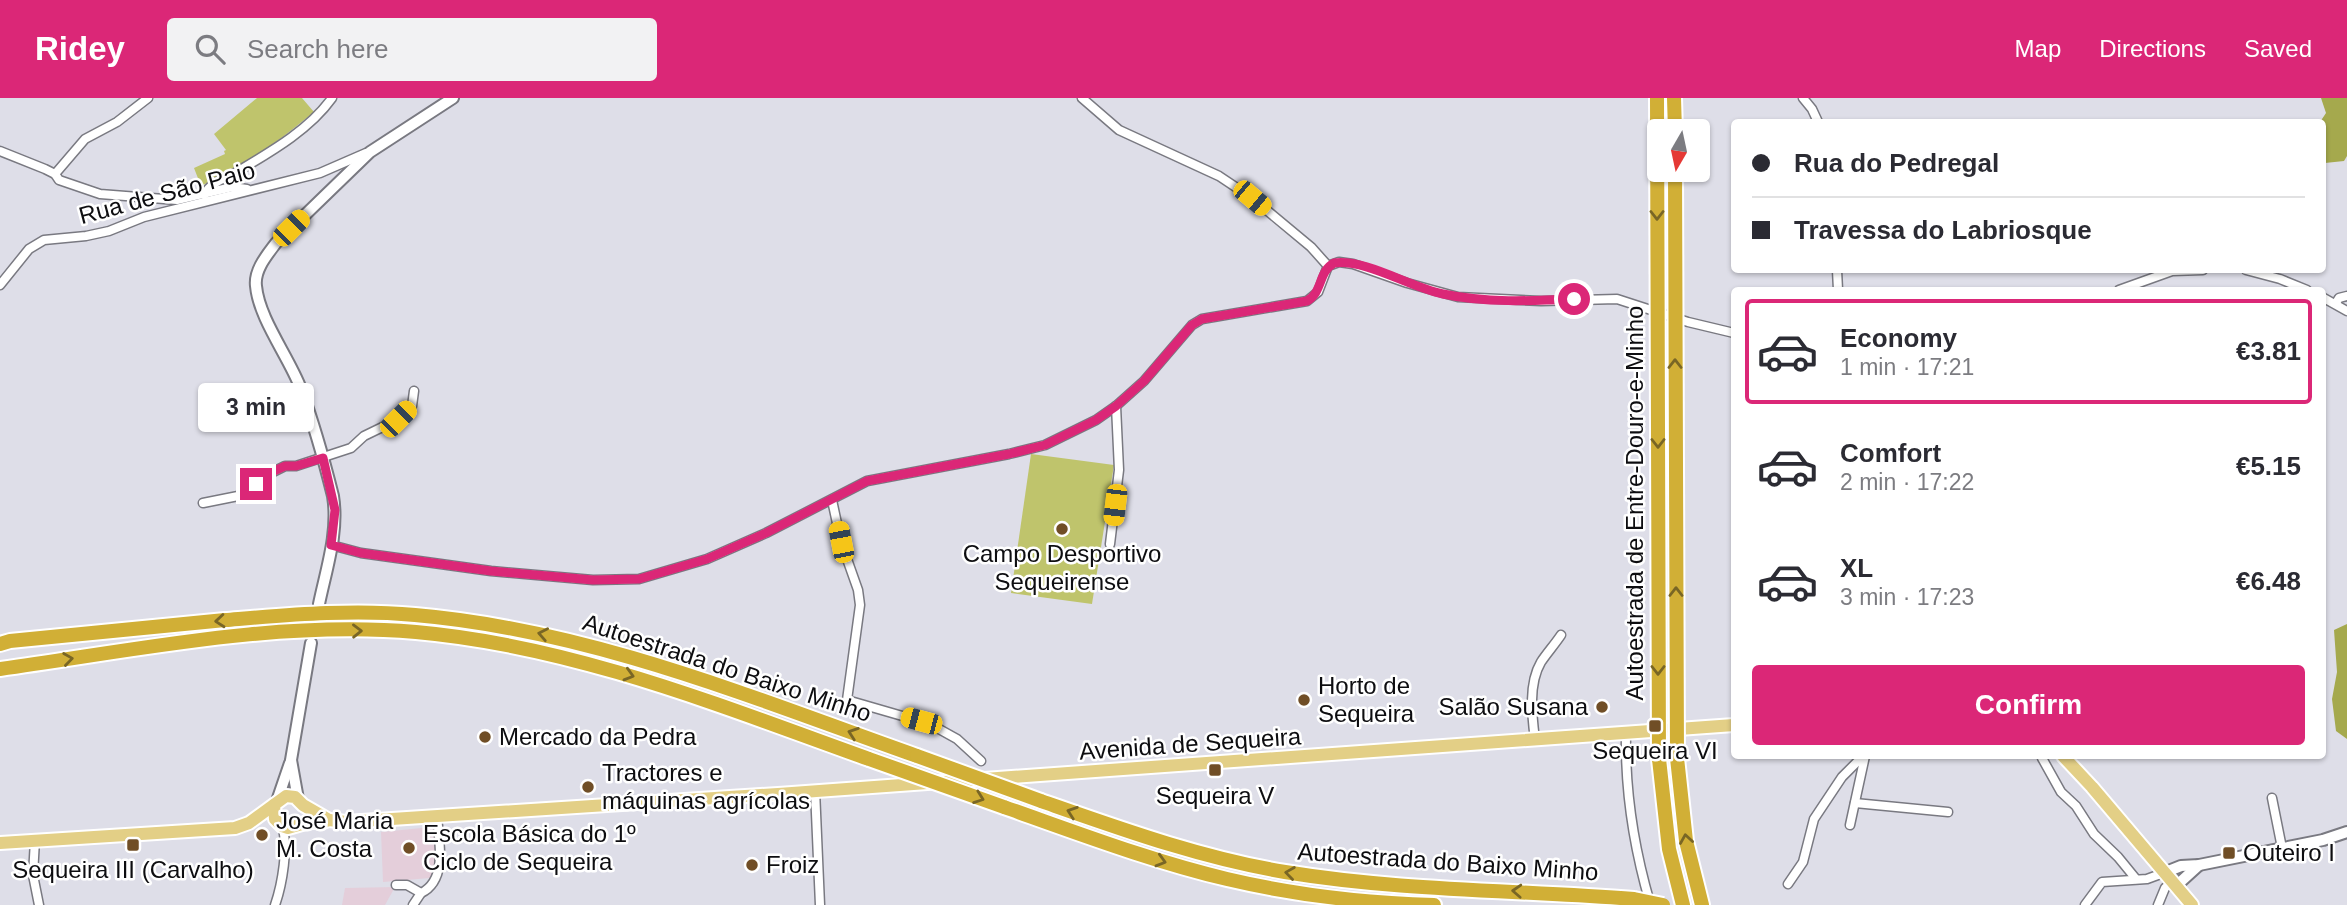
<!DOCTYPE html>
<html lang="en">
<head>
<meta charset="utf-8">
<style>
	:root { --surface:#fff; --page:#f2f2f3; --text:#2b2b33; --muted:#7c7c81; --line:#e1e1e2; --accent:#db2777 }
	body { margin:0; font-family:Arial,sans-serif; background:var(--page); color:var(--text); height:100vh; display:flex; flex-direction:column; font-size:26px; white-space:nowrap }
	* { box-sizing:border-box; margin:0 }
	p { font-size:23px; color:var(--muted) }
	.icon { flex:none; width:38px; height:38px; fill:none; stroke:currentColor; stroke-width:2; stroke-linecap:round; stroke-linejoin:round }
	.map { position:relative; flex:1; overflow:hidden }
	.sheet { position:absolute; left:1731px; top:189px; width:595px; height:472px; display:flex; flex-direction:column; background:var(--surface); border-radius:7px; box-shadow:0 2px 5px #0004 }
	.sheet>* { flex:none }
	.guide { position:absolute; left:1731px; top:21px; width:595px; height:154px; border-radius:7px; box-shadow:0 2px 5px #0004; display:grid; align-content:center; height:154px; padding:0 21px; background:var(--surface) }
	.needle { width:46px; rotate:189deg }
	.tools { position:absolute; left:1647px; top:21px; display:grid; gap:14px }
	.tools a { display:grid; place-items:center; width:63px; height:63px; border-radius:7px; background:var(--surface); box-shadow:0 2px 5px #0004; font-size:35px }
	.end { position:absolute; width:32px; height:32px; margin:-16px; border:9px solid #db2777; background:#fff; box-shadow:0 0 0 4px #fff }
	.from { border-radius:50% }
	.bubble { position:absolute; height:49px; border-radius:7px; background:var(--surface); box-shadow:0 2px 5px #0004; font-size:23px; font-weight:800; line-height:49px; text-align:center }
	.car { position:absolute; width:21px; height:42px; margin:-21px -10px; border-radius:9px; box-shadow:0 0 5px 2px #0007; background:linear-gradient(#f5c518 24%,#345 0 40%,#f5c518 0 76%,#345 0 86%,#f5c518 0) }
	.guide b { display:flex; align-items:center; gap:24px; height:66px; font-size:26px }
	.guide b+b { border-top:2px solid var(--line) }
	.guide i { width:18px; height:18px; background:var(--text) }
	ul { padding:12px 0 0; list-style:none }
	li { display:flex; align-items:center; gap:21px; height:105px; margin:0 14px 10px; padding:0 7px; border:4px solid transparent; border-radius:7px }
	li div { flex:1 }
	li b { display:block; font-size:26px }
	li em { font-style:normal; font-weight:800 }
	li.active { border-color:var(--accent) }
	li>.icon { width:63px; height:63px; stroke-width:1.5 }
	.button { display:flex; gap:14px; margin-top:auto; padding:14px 21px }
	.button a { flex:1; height:80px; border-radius:7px; background:var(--accent); color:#fff; font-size:28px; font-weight:800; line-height:80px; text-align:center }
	header { display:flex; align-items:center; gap:42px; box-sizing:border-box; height:98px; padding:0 35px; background:var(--accent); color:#fff }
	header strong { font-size:33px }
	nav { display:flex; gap:38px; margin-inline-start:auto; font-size:24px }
	.search { width:490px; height:63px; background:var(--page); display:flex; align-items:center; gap:18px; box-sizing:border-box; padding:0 24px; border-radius:7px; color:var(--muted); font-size:26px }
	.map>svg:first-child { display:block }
	.education { fill:#e4ceda }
	.green { fill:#bfc46c }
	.forest { fill:#a5a94d }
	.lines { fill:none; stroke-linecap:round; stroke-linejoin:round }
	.street-casing { stroke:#797981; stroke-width:11 }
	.secondary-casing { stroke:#797981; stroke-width:14 }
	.primary-casing { stroke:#fff; stroke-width:16 }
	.highway-casing { stroke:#fff; stroke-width:18 }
	.street { stroke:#fff; stroke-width:8 }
	.secondary { stroke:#fff; stroke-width:10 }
	.primary { stroke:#e3cf86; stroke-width:12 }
	.highway { stroke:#d1af36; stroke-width:14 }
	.highway-bridge-casing { stroke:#fff; stroke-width:18; stroke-linecap:butt }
	.highway-bridge { stroke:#d1af36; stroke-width:14 }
	.oneway { stroke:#796625 }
	.route { stroke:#db2777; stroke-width:9 }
	.poi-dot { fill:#704e26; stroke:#fff; stroke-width:2.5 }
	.labels { text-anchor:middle; stroke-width:5; stroke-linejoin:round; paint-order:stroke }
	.street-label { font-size:24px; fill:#0d0d10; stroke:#fff }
	.poi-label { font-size:24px; fill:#0d0d10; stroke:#fff; text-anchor:start }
</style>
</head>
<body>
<header>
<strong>Ridey</strong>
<div class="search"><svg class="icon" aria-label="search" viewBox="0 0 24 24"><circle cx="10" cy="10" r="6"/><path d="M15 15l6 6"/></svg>Search here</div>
<nav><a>Map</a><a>Directions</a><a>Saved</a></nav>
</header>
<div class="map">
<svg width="2347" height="807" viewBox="0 0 2347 807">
	<rect width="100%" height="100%" fill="#dedee8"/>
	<g class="education">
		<path d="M432,729L435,732L436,767L430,780L383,784L381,734Z"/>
		<path d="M395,789L385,807H342L345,790Z"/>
	</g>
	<g class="green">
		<path d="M257,0H302L314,14C275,46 248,66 201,88L194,70L225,56L224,53L226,52L214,36Z"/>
		<path d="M1031,356L1114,367L1092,506L1011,495Z"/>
	</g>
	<g class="forest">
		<path d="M2321,0H2347V58L2344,63L2325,65L2322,62V24H2320L2326,15Z"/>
		<path d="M2347,526V641L2336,633L2332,601L2337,574L2334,532Z"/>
	</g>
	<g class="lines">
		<g class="street-casing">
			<g id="street">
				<path d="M1082,0L1119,32L1219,78L1252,100L1311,149L1328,168"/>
				<path d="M1803,0L1812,11L1818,24"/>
				<path d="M0,53L45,71L55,76L59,82L100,96L177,102L232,89L247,91"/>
				<path d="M55,76L85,41L117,24L148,0"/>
				<path d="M204,97C211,83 228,80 240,72C272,53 310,31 332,0"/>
				<path d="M1328,168L1339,164L1353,166L1407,185L1458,199L1541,203L1617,201L1688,224L1734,235"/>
				<path d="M1837,172L1838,192"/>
				<path d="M2246,172L2280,181L2307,192"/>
				<path d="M0,187L29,151L44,142L86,138L109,133L144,119L320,75L366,55"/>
				<path d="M2119,192L2172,173L2203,172"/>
				<path d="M2322,199L2347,213"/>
				<path d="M2336,205L2339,200L2347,198"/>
				<path d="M832,402L841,444L858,492L860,507L847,602L930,626L957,641L981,663"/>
				<path d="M203,405L243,397L269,376L285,368H296L351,350L364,338L399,321L412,308L414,293"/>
				<path d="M1110,446L1119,372L1116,308"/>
				<path d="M331,447L361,455L491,473L593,482L639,481L707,461L766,435L867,383L1009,356L1045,347L1096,322L1116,308L1144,283L1192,227L1202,221L1307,203L1318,194L1328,168"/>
				<path d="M1626,636C1625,693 1634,750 1650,805"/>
				<path d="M1535,642C1532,618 1528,586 1541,564C1547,555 1555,546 1561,537"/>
				<path d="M2042,660L2061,694L2076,708L2094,736L2118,759L2136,781"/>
				<path d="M815,692L820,807"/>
				<path d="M2272,700L2282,750"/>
				<path d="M1855,705L1948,714"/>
				<path d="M1850,727L1865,658"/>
				<path d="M35,742L33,777L39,807"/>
				<path d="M1788,786L1803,764L1814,721L1842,679L1863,658"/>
				<path d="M396,787H407L421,795C448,782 439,742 437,719"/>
				<path d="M275,807C282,787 289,748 282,728"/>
				<path d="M413,807L421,795"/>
				<path d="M2085,807L2102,784L2147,781L2166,774"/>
				<path d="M2158,807L2165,790L2173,783"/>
			</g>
		</g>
		<g class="secondary-casing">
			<g id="secondary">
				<path d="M319,506C326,472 339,434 333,398C324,362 314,326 301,291C289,259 259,221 256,188C254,172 267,157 276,145L370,54L453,0"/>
				<path d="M298,701L291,662L311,545"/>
				<path d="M277,703L290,665"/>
				<path d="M2166,774L2181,768L2199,767L2323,742L2347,734"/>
				<path d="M2177,787L2199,767"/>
			</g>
		</g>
		<g class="primary-casing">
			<g id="primary">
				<path d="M2063,658L2092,689L2192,807"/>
				<path d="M274,707L275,721L282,728L288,730L309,724H323L329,722L346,724C809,696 1272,660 1734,627"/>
				<path d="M0,745L235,730L249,725L286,698L295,699L303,707L329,722"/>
			</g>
		</g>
		<g class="highway-casing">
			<g id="highway">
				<path d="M1674,0L1675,33"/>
				<path d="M0,546L10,543C81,536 153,529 225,522C288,517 352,511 415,517C590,532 753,600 917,658"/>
				<path d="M0,571C137,552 277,522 416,534C574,548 721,608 869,661"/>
				<path d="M1677,660L1686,743L1702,807"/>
				<path d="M1659,661L1669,751L1683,807"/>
				<path d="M1041,703C1121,731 1201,760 1285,774C1400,793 1518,792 1634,801"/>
				<path d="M1004,709C1078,735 1151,763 1227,781C1295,797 1365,805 1434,807"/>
			</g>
		</g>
		<use href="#street" class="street"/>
		<use href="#secondary" class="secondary"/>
		<use href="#primary" class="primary"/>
		<use href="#highway" class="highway"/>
		<g class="highway-bridge-casing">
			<g id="highway-bridge">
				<path d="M1657,0L1659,661"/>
				<path d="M1675,72L1677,660"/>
				<path d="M917,658L1041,703"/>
				<path d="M869,661L1004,709"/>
				<path d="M1634,801L1663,807"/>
			</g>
		</g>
		<use href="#highway-bridge" class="highway-bridge"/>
	</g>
	<defs><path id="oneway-chevron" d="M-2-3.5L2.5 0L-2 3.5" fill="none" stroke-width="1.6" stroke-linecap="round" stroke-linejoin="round" transform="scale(1.75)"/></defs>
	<g class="oneway">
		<use href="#oneway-chevron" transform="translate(1657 117) rotate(90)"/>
		<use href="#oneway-chevron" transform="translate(1675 266) rotate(-90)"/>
		<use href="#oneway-chevron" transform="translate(1658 345) rotate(90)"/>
		<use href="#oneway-chevron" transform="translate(1676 494) rotate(-90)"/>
		<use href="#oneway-chevron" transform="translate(220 523) rotate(175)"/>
		<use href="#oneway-chevron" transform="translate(357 533) rotate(-1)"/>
		<use href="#oneway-chevron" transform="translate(543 536) rotate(-169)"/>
		<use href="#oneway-chevron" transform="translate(68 561) rotate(-8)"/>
		<use href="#oneway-chevron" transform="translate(1658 572) rotate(90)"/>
		<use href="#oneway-chevron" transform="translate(629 577) rotate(16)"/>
		<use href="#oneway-chevron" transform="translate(853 635) rotate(-161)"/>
		<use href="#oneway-chevron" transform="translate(979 700) rotate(20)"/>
		<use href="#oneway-chevron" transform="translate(1072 714) rotate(-161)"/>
		<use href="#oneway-chevron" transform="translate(1686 741) rotate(-99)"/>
		<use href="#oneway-chevron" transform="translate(1161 763) rotate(16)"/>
		<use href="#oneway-chevron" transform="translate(1290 775) rotate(-172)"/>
		<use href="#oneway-chevron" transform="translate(1517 793) rotate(-177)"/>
	</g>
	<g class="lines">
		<path class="route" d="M256,386L268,376L285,368H296L323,360L335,412L331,447L361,455L491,473L593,482L639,481L707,461L766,435L867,383L1009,356L1045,347L1096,322L1116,308L1144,283L1192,227L1202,221L1307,203C1323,194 1318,174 1334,165C1367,161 1409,189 1443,196C1485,205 1531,203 1574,201"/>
	</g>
	<g class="poi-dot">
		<circle cx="1062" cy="431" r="7"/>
		<circle cx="1304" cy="602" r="7"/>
		<circle cx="1602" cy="609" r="7"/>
		<rect x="1648" y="621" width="14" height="14" rx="3.5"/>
		<circle cx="485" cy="639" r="7"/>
		<rect x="1208" y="665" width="14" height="14" rx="3.5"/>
		<circle cx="588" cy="689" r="7"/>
		<circle cx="262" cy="737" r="7"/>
		<rect x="126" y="740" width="14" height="14" rx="3.5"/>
		<circle cx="409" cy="750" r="7"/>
		<rect x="2222" y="748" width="14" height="14" rx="3.5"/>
		<circle cx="752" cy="767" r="7"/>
	</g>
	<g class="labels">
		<g class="street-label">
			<text transform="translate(167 95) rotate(-15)" y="8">Rua de São Paio</text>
			<text transform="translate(1635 405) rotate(-90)" y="8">Autoestrada de Entre-Douro-e-Minho</text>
			<text transform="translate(727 570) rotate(18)" y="8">Autoestrada do Baixo Minho</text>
			<text transform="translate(1190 646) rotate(-4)" y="8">Avenida de Sequeira</text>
			<text transform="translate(1448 764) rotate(4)" y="8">Autoestrada do Baixo Minho</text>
		</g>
		<g class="poi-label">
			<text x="1062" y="464" text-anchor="middle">Campo Desportivo<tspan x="1062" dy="28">Sequeirense</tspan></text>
			<text x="1318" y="596">Horto de<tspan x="1318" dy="28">Sequeira</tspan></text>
			<text x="1588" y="617" text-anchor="end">Salão Susana</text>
			<text x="499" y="647">Mercado da Pedra</text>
			<text x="1655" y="661" text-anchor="middle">Sequeira VI</text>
			<text x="602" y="683">Tractores e<tspan x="602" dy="28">máquinas agrícolas</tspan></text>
			<text x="1215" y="706" text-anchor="middle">Sequeira V</text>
			<text x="276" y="731">José Maria<tspan x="276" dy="28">M. Costa</tspan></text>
			<text x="423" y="744">Escola Básica do 1º<tspan x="423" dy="28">Ciclo de Sequeira</tspan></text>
			<text x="2243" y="763">Outeiro I</text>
			<text x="766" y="775">Froiz</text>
			<text x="133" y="780" text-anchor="middle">Sequeira III (Carvalho)</text>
		</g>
	</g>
</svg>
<div class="tools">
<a><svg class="needle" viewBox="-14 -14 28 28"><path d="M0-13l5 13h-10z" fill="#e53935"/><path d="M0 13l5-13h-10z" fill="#7c7c81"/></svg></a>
</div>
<i class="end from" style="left:1574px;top:201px"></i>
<i class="end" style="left:256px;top:386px"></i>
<div class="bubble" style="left:198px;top:285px;width:116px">3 min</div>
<i class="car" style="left:1252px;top:100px;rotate:130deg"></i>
<i class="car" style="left:291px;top:130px;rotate:45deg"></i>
<i class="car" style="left:398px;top:321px;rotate:45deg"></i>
<i class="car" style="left:1115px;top:407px;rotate:187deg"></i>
<i class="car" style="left:841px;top:444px;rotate:349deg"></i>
<i class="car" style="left:921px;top:623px;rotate:285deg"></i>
<div class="guide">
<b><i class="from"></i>Rua do Pedregal</b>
<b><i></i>Travessa do Labriosque</b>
</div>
<section class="sheet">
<ul>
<li class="active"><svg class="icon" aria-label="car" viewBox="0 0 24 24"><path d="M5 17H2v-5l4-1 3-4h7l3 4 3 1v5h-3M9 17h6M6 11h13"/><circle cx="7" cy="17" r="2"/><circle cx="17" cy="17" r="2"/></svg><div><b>Economy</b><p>1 min · 17:21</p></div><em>€3.81</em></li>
<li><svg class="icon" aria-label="car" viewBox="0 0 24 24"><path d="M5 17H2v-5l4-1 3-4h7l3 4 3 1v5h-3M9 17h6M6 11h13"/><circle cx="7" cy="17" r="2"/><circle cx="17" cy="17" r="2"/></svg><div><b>Comfort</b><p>2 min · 17:22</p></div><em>€5.15</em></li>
<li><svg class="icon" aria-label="car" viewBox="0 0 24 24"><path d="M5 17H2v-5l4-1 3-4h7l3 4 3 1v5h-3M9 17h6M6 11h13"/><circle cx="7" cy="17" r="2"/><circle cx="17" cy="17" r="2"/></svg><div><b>XL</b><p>3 min · 17:23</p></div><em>€6.48</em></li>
</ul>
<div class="button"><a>Confirm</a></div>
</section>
</div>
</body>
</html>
